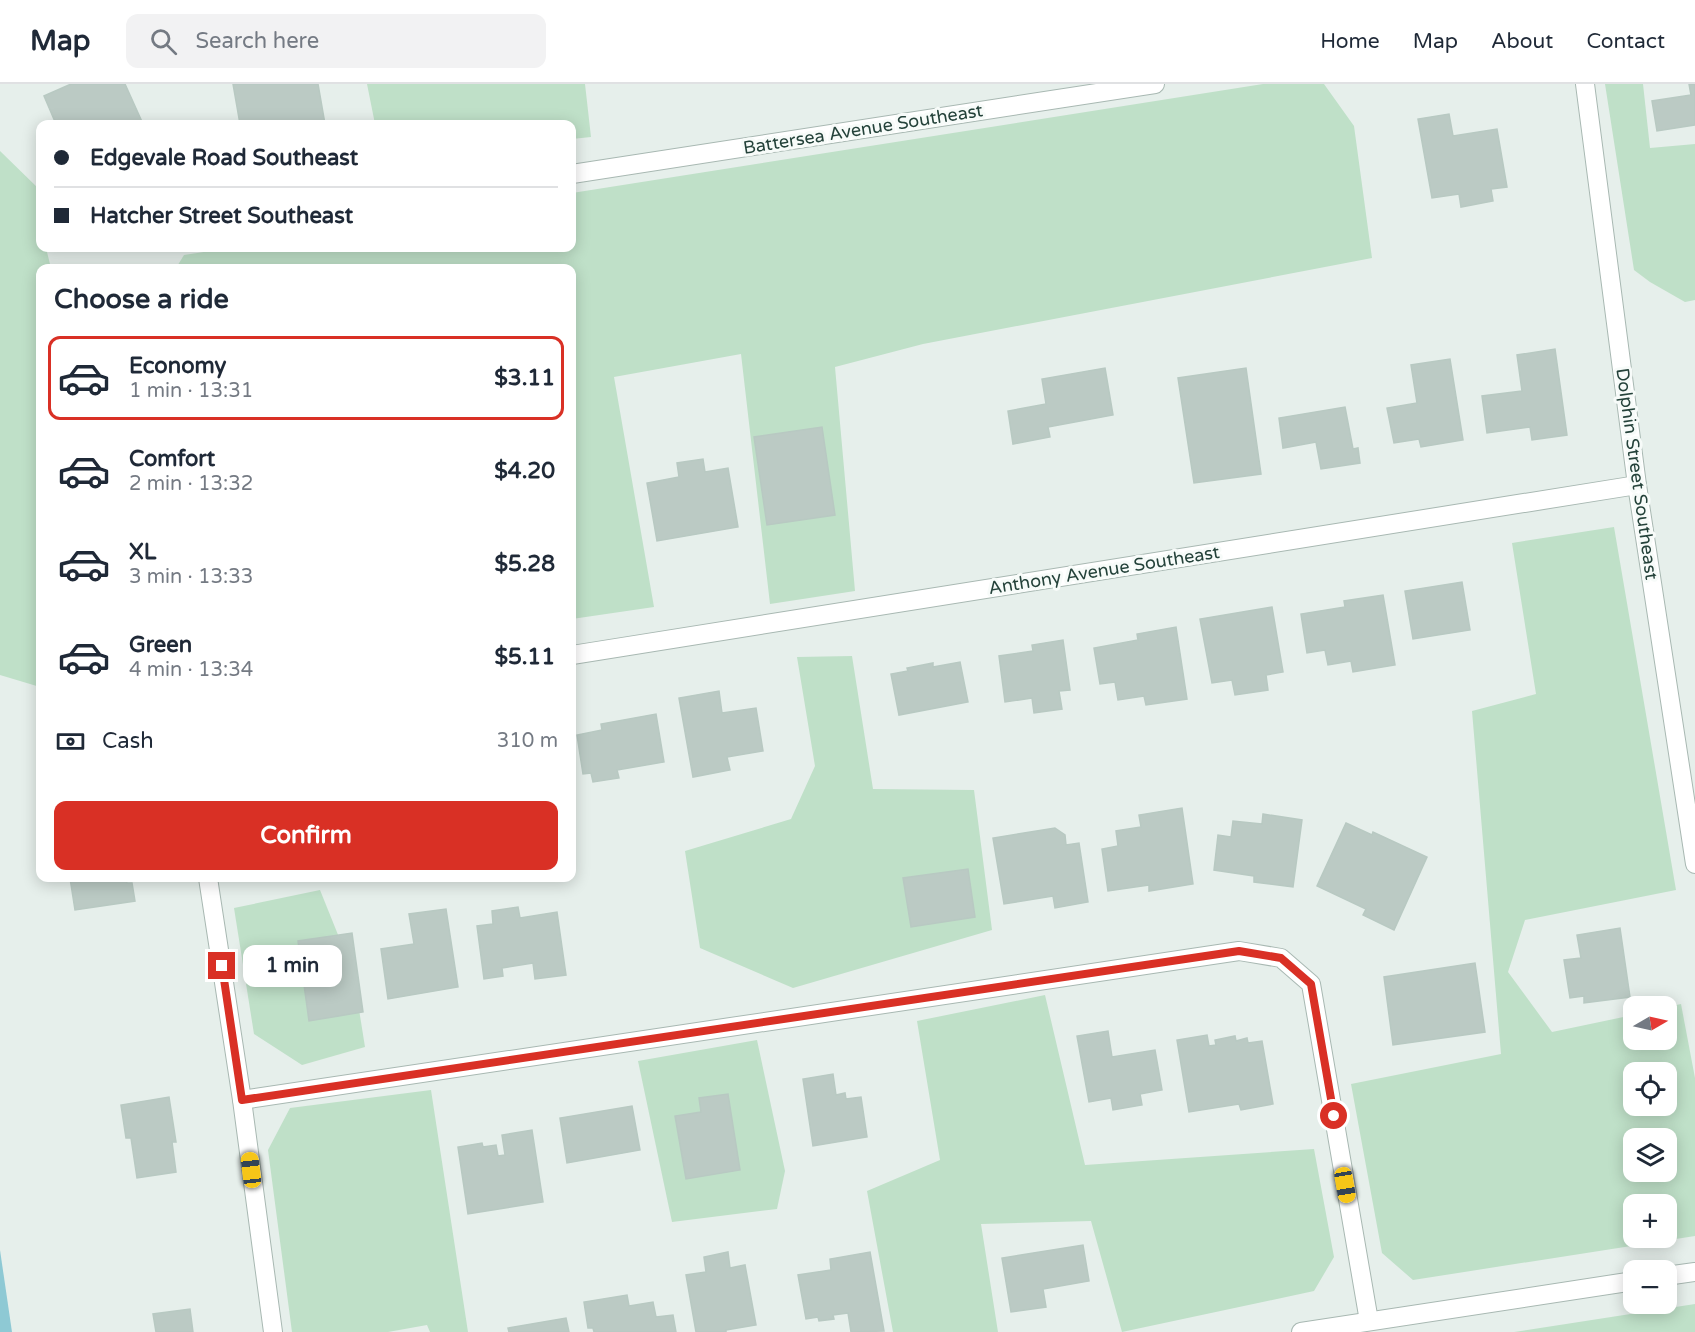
<!DOCTYPE html>
<html lang="en">
<head>
<meta charset="utf-8">
<style>
	:root { --surface:#fff; --page:#f2f2f3; --text:#1f2937; --muted:#747a83; --line:#e0e1e3; --accent:#d93025 }
	body { margin:0; font-family:"Varela Round",sans-serif; background:var(--page); color:var(--text); height:100vh; display:flex; flex-direction:column; font-size:22px; white-space:nowrap }
	* { box-sizing:border-box; margin:0 }
	p { font-size:20px; color:var(--muted) }
	.icon { flex:none; width:33px; height:33px; fill:none; stroke:currentColor; stroke-width:2; stroke-linecap:round; stroke-linejoin:round }
	.map { position:relative; flex:1; overflow:hidden }
	.sheet { position:absolute; left:36px; top:180px; width:540px; height:618px; display:flex; flex-direction:column; background:var(--surface); border-radius:12px; box-shadow:0 3px 15px #0003 }
	.sheet>* { flex:none }
	.hud { position:absolute; left:36px; top:36px; width:540px; height:132px; border-radius:12px; box-shadow:0 3px 15px #0003; display:grid; align-content:center; height:132px; padding:0 18px; background:var(--surface) }
	.needle { width:39px; rotate:81deg }
	.buttons { position:absolute; left:1623px; top:912px; display:grid; gap:12px }
	.buttons a { display:grid; place-items:center; width:54px; height:54px; border-radius:12px; background:var(--surface); box-shadow:0 3px 15px #0003; font-size:30px }
	.end { position:absolute; width:27px; height:27px; margin:-14px; border:8px solid #d93025; background:#fff; box-shadow:0 0 0 3px #fff }
	.from { border-radius:50% }
	.bubble { position:absolute; height:42px; border-radius:12px; background:var(--surface); box-shadow:0 3px 15px #0003; font-size:20px; font-weight:700; line-height:42px; text-align:center }
	.car { position:absolute; width:18px; height:36px; margin:-18px -9px; border-radius:8px; box-shadow:0 0 4px 2px #0007; background:linear-gradient(#f5c518 24%,#345 0 40%,#f5c518 0 76%,#345 0 86%,#f5c518 0) }
	.hud b { display:flex; align-items:center; gap:21px; height:57px; font-size:22px }
	.hud b+b { border-top:2px solid var(--line) }
	.hud i { width:15px; height:15px; background:var(--text) }
	ul { padding:0; list-style:none }
	li { display:flex; align-items:center; gap:18px; height:84px; margin:0 12px 9px; padding:0 6px; border:3px solid transparent; border-radius:12px }
	li div { flex:1 }
	li b { display:block; font-size:22px }
	li em { font-style:normal; font-weight:700 }
	li.current { border-color:var(--accent) }
	li>.icon { width:54px; height:54px; stroke-width:1.5 }
	h2 { padding:0 18px; font-size:27px; line-height:72px }
	.pay { display:flex; align-items:center; gap:15px; height:66px; padding:0 18px; font-size:22px }
	.pay p { margin-inline-start:auto }
	.primary-button { display:flex; gap:12px; margin-top:auto; padding:12px 18px }
	.primary-button a { flex:1; height:69px; border-radius:12px; background:var(--accent); color:#fff; font-size:24px; font-weight:700; line-height:69px; text-align:center }
	header { display:flex; align-items:center; gap:36px; box-sizing:border-box; height:84px; padding:0 30px; background:var(--surface); border-bottom:2px solid var(--line) }
	header strong { font-size:28px }
	nav { display:flex; gap:33px; margin-inline-start:auto; font-size:21px }
	.search { width:420px; height:54px; background:var(--page); display:flex; align-items:center; gap:15px; box-sizing:border-box; padding:0 21px; border-radius:12px; color:var(--muted); font-size:22px }
	.map>svg:first-child { display:block }
	.green { fill:#bfe0c8; fill-rule:evenodd }
	.water { fill:#8ec9d4 }
	.building { fill:#bbcac4; stroke:#b8c9c2; stroke-width:1.5 }
	.lines { fill:none; stroke-linecap:round; stroke-linejoin:round }
	.minor-casing { stroke:#a8b8b2; stroke-width:20 }
	.minor { stroke:#fff; stroke-width:18 }
	.route { stroke:#d93025; stroke-width:8 }
	.labels { text-anchor:middle; stroke-width:6; stroke-linejoin:round; paint-order:stroke }
	.street-label { font-size:18px; fill:#24423a; stroke:#f7fbf9 }
</style>
</head>
<body>
<header>
<strong>Map</strong>
<div class="search"><svg class="icon" aria-label="search" viewBox="0 0 24 24"><circle cx="10" cy="10" r="6"/><path d="M15 15l6 6"/></svg>Search here</div>
<nav><a>Home</a><a>Map</a><a>About</a><a>Contact</a></nav>
</header>
<div class="map">
<svg width="1695" height="1248" viewBox="0 0 1695 1248">
	<rect width="100%" height="100%" fill="#e6efeb"/>
	<g class="green">
		<path d="M367,0H585L591,53L572,55V40H375Z"/>
		<path d="M1263,0H1324L1354,42L1372,174L923,260L835,283L855,507L770,520L741,270L614,293L654,523L572,535V184H176L184,171L230,164H572V109Z"/>
		<path d="M1605,0H1643L1650,64L1695,60V216L1685,218L1650,198L1634,186Z"/>
		<path d="M0,67L40,106V164H46L51,184H40V603L0,591Z"/>
		<path d="M1614,443L1676,806L1525,836L1508,888L1552,948L1633,931L1634,956H1666L1667,923L1681,920L1695,994V1152L1413,1196L1382,1169L1351,1000L1501,970L1472,627L1536,610L1512,459ZM1666,988V1022H1634V988ZM1666,1054V1088H1634V1054ZM1666,1120V1154H1634V1120Z"/>
		<path d="M852,572L873,705L974,706L992,846L793,904L700,864L685,767L791,735L815,682L797,573Z"/>
		<path d="M320,806L353,888L365,963L302,981L254,950L234,824Z"/>
		<path d="M1045,911L1085,1081L1314,1065L1334,1173L1314,1207L1122,1248L1091,1137L981,1140L998,1248H893L867,1107L940,1076L917,937Z"/>
		<path d="M757,956L785,1087L777,1125L672,1138L638,977Z"/>
		<path d="M431,1006L468,1248H430L427,1241L388,1248H292L268,1066L290,1024Z"/>
		<path d="M1695,1220V1248H1514Z"/>
	</g>
	<path class="water" d="M0,1166L12,1248H0Z"/>
	<g class="building">
		<path d="M71,0H125L143,40H56L44,12Z"/>
		<path d="M233,0H318L325,40H240Z"/>
		<path d="M1689,0H1695V41L1657,47L1652,17L1691,11Z"/>
		<path d="M1449,30L1453,52L1497,45L1507,103L1491,105L1493,117L1461,123L1459,110L1432,114L1418,35Z"/>
		<path d="M1555,265L1567,351L1532,356L1530,343L1487,349L1482,312L1522,307L1517,271Z"/>
		<path d="M1450,275L1463,356L1421,363L1419,355L1394,359L1387,324L1417,319L1411,281Z"/>
		<path d="M1105,284L1113,331L1048,343L1050,353L1013,360L1008,327L1046,320L1042,295Z"/>
		<path d="M1246,284L1261,390L1194,399L1178,294Z"/>
		<path d="M1345,323L1353,365L1358,364L1360,379L1321,385L1316,358L1283,364L1279,334Z"/>
		<path d="M822,343L835,431L767,441L754,353Z"/>
		<path d="M703,375L705,388L728,384L738,443L657,457L647,399L679,393L677,379Z"/>
		<path d="M1462,498L1470,546L1413,555L1405,507Z"/>
		<path d="M1383,511L1395,581L1353,588L1351,577L1328,581L1325,566L1307,569L1301,530L1345,523L1344,517Z"/>
		<path d="M1272,523L1283,588L1266,591L1268,606L1235,611L1232,596L1212,599L1200,535Z"/>
		<path d="M1176,543L1187,615L1146,621L1144,612L1118,616L1115,598L1100,600L1094,564L1138,556L1137,550Z"/>
		<path d="M1063,556L1070,606L1059,607L1062,625L1034,629L1032,614L1005,618L999,572L1033,567L1032,561Z"/>
		<path d="M960,578L968,618L899,631L891,590L908,587L907,584L933,579V583Z"/>
		<path d="M719,607L722,629L756,624L763,667L727,673L730,686L693,693L679,614Z"/>
		<path d="M656,630L664,678L617,686L619,694L593,698L591,689L583,690L577,651L602,646L601,640Z"/>
		<path d="M1182,724L1193,800L1149,807V801L1108,807L1102,765L1118,762L1116,747L1141,743L1139,731Z"/>
		<path d="M1263,730L1302,736L1293,803L1254,798V792L1214,786L1218,751L1231,753L1233,737L1262,740Z"/>
		<path d="M1346,739L1372,751L1373,748L1427,773L1394,846L1363,831L1366,825L1317,802Z"/>
		<path d="M1055,744L1065,751L1066,761L1079,759L1088,818L1055,824L1053,812L1004,820L993,754Z"/>
		<path d="M968,785L975,833L911,843L903,794Z"/>
		<path d="M70,794H126L127,799H132L135,817L75,826Z"/>
		<path d="M518,823L520,834L557,828L566,891L535,895L533,879L502,884L503,892L484,895L477,842L493,840L492,827Z"/>
		<path d="M446,825L458,903L388,915L381,865L414,860L409,830Z"/>
		<path d="M1620,844L1630,913L1584,919V912L1570,914L1564,876L1581,874L1577,851Z"/>
		<path d="M352,849L363,928L309,937L298,857Z"/>
		<path d="M1475,879L1485,948L1393,961L1384,893Z"/>
		<path d="M1108,947L1112,973L1155,966L1162,1006L1140,1010L1142,1021L1113,1026L1111,1014L1089,1018L1077,952Z"/>
		<path d="M1207,951L1209,962L1216,961L1215,956L1235,952L1236,957L1247,954L1248,959L1262,957L1273,1020L1241,1026L1239,1020L1189,1028L1177,956Z"/>
		<path d="M833,990L836,1011L845,1009L846,1015L861,1013L867,1053L813,1062L803,995Z"/>
		<path d="M728,1010L740,1086L686,1095L675,1032L701,1028L699,1014Z"/>
		<path d="M169,1013L176,1058H172L176,1088L137,1094L131,1054H126L121,1021Z"/>
		<path d="M632,1022L640,1066L567,1079L560,1034Z"/>
		<path d="M532,1046L543,1118L468,1130L458,1063L482,1059L483,1063L496,1061L498,1072L505,1071L502,1051Z"/>
		<path d="M1083,1161L1089,1197L1043,1205L1046,1223L1011,1228L1002,1174Z"/>
		<path d="M728,1168L730,1184L745,1181L756,1241L726,1246V1248H696L686,1191L706,1188L704,1173Z"/>
		<path d="M870,1168L884,1247L851,1248L848,1229L833,1231L834,1235L819,1237L818,1233L806,1235L798,1191L831,1186L830,1175Z"/>
		<path d="M627,1211L629,1222L653,1218L656,1233L673,1231L676,1248H594L593,1244H588L584,1218Z"/>
		<path d="M190,1225L193,1248H156L153,1230Z"/>
		<path d="M566,1234L569,1248H509L508,1244Z"/>
	</g>
	<g class="lines">
		<g class="minor-casing">
			<g id="minor">
				<path d="M1585,0L1637,401L1695,780"/>
				<path d="M572,90L1155,0"/>
				<path d="M572,571L1637,401"/>
				<path d="M208,794L242,1016L273,1248"/>
				<path d="M242,1016L1239,867L1281,874L1311,900L1369,1237"/>
				<path d="M1666,1192L1695,1188"/>
				<path d="M1301,1248L1634,1197"/>
			</g>
		</g>
		<use href="#minor" class="minor"/>
	</g>
	<g class="lines">
		<path class="route" d="M222,882L242,1016L1239,867L1281,874L1311,900L1334,1032"/>
	</g>
	<g class="labels">
		<g class="street-label">
			<text transform="translate(863 45) rotate(-9)" y="6">Battersea Avenue Southeast</text>
			<text transform="translate(1637 390) rotate(82)" y="6">Dolphin Street Southeast</text>
			<text transform="translate(1104 486) rotate(-9)" y="6">Anthony Avenue Southeast</text>
		</g>
	</g>
</svg>
<div class="buttons">
<a><svg class="needle" viewBox="-14 -14 28 28"><path d="M0-13l5 13h-10z" fill="#e53935"/><path d="M0 13l5-13h-10z" fill="#747a83"/></svg></a>
<a><svg class="icon" aria-label="locate" viewBox="0 0 24 24"><circle cx="12" cy="12" r="6"/><path d="M12 2v4M12 18v4M2 12h4M18 12h4"/></svg></a>
<a><svg class="icon" aria-label="layers" viewBox="0 0 24 24"><path d="M12 4l9 5-9 5-9-5zM3 14l9 5 9-5"/></svg></a>
<a>+</a>
<a>−</a>
</div>
<i class="end from" style="left:1334px;top:1032px"></i>
<i class="end" style="left:222px;top:882px"></i>
<div class="bubble" style="left:243px;top:861px;width:99px">1 min</div>
<i class="car" style="left:251px;top:1086px;rotate:353deg"></i>
<i class="car" style="left:1345px;top:1101px;rotate:170deg"></i>
<div class="hud">
<b><i class="from"></i>Edgevale Road Southeast</b>
<b><i></i>Hatcher Street Southeast</b>
</div>
<section class="sheet">
<h2>Choose a ride</h2>
<ul>
<li class="current"><svg class="icon" aria-label="car" viewBox="0 0 24 24"><path d="M5 17H2v-5l4-1 3-4h7l3 4 3 1v5h-3M9 17h6M6 11h13"/><circle cx="7" cy="17" r="2"/><circle cx="17" cy="17" r="2"/></svg><div><b>Economy</b><p>1 min · 13:31</p></div><em>$3.11</em></li>
<li><svg class="icon" aria-label="car" viewBox="0 0 24 24"><path d="M5 17H2v-5l4-1 3-4h7l3 4 3 1v5h-3M9 17h6M6 11h13"/><circle cx="7" cy="17" r="2"/><circle cx="17" cy="17" r="2"/></svg><div><b>Comfort</b><p>2 min · 13:32</p></div><em>$4.20</em></li>
<li><svg class="icon" aria-label="car" viewBox="0 0 24 24"><path d="M5 17H2v-5l4-1 3-4h7l3 4 3 1v5h-3M9 17h6M6 11h13"/><circle cx="7" cy="17" r="2"/><circle cx="17" cy="17" r="2"/></svg><div><b>XL</b><p>3 min · 13:33</p></div><em>$5.28</em></li>
<li><svg class="icon" aria-label="car" viewBox="0 0 24 24"><path d="M5 17H2v-5l4-1 3-4h7l3 4 3 1v5h-3M9 17h6M6 11h13"/><circle cx="7" cy="17" r="2"/><circle cx="17" cy="17" r="2"/></svg><div><b>Green</b><p>4 min · 13:34</p></div><em>$5.11</em></li>
</ul>
<div class="pay"><svg class="icon" aria-label="cash" viewBox="0 0 24 24"><path d="M3 7h18v10H3z"/><circle cx="12" cy="12" r="2"/></svg>Cash<p>310 m</p></div>
<div class="primary-button"><a>Confirm</a></div>
</section>
</div>
</body>
</html>
